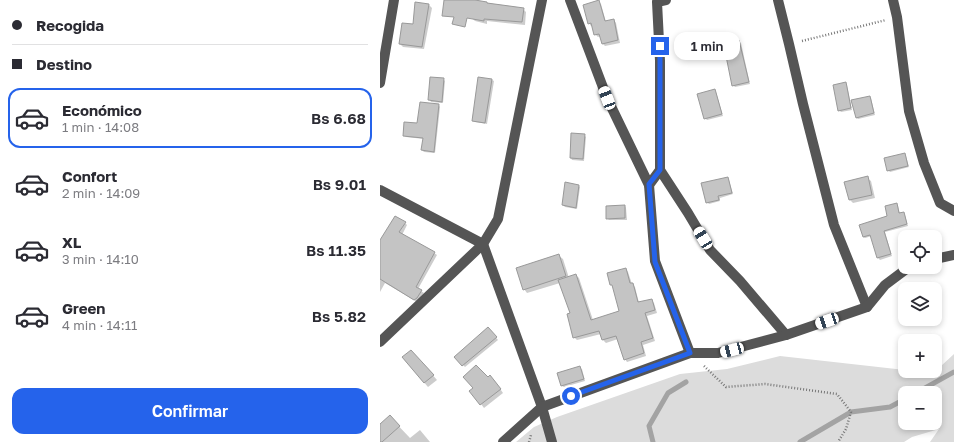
<!DOCTYPE html>
<html lang="es">
<head>
<meta charset="utf-8">
<style>
	:root { --surface:#fff; --page:#f7f7f7; --text:#2b2b33; --muted:#7c7c81; --line:#e1e1e2; --accent:#2563eb }
	body { margin:0; font-family:"Golos Text",sans-serif; background:var(--page); color:var(--text); height:100vh; display:flex; flex-direction:column; font-size:15px; white-space:nowrap }
	* { box-sizing:border-box; margin:0 }
	p { font-size:13px; color:var(--muted) }
	.icon { flex:none; width:22px; height:22px; fill:none; stroke:currentColor; stroke-width:2; stroke-linecap:round; stroke-linejoin:round }
	.map { position:relative; flex:1; overflow:hidden }
	.sheet { display:flex; flex-direction:column; background:var(--surface); width:380px }
	.sheet>* { flex:none }
	.guide { display:grid; align-content:center; height:88px; padding:0 12px; background:var(--surface) }
	.tools { position:absolute; left:518px; top:230px; display:grid; gap:8px }
	.tools a { display:grid; place-items:center; width:44px; height:44px; border-radius:8px; background:var(--surface); box-shadow:0 2px 6px #0003; font-size:20px }
	.end { position:absolute; width:18px; height:18px; margin:-9px; border:5px solid #2563eb; background:#fff; box-shadow:0 0 0 2px #fff }
	.from { border-radius:50% }
	.bubble { position:absolute; height:28px; border-radius:12px; background:var(--surface); box-shadow:0 2px 6px #0003; font-size:13px; font-weight:600; line-height:28px; text-align:center }
	.car { position:absolute; width:12px; height:24px; margin:-12px -6px; border-radius:5px; box-shadow:0 0 3px 1px #0007; background:linear-gradient(#fff 24%,#345 0 40%,#fff 0 76%,#345 0 86%,#fff 0) }
	.guide b { display:flex; align-items:center; gap:14px; height:38px; font-size:15px }
	.guide b+b { border-top:1px solid var(--line) }
	.guide i { width:10px; height:10px; background:var(--text) }
	ul { padding:0; list-style:none }
	li { display:flex; align-items:center; gap:12px; height:60px; margin:0 8px 6px; padding:0 4px; border:2px solid transparent; border-radius:12px }
	li div { flex:1 }
	li b { display:block; font-size:15px }
	li em { font-style:normal; font-weight:600 }
	li.current { border-color:var(--accent) }
	li>.icon { width:36px; height:36px; stroke-width:1.5 }
	.cta { display:flex; gap:8px; margin-top:auto; padding:8px 12px }
	.cta a { flex:1; height:46px; border-radius:12px; background:var(--accent); color:#fff; font-size:16px; font-weight:600; line-height:46px; text-align:center }
	main { display:flex; flex:1; min-height:0 }
	.map>svg:first-child { display:block }
	.green { fill:#dcdcdc; fill-rule:evenodd }
	.shadow { fill:#0003 }
	.lines { fill:none; stroke-linecap:round; stroke-linejoin:round }
	.stream { stroke:#a3a3a3; stroke-width:5 }
	.building { fill:#c4c4c4; stroke:#999 }
	.path { stroke:#777; stroke-width:2.5; stroke-dasharray:1 2; stroke-linecap:butt }
	.minor { stroke:#555; stroke-width:10 }
	.route { stroke:#2563eb; stroke-width:5 }
</style>
</head>
<body>
<main>
<section class="sheet">
<div class="guide">
<b><i class="from"></i>Recogida</b>
<b><i></i>Destino</b>
</div>
<ul>
<li class="current"><svg class="icon" aria-label="car" viewBox="0 0 24 24"><path d="M5 17H2v-5l4-1 3-4h7l3 4 3 1v5h-3M9 17h6M6 11h13"/><circle cx="7" cy="17" r="2"/><circle cx="17" cy="17" r="2"/></svg><div><b>Económico</b><p>1 min · 14:08</p></div><em>Bs 6.68</em></li>
<li><svg class="icon" aria-label="car" viewBox="0 0 24 24"><path d="M5 17H2v-5l4-1 3-4h7l3 4 3 1v5h-3M9 17h6M6 11h13"/><circle cx="7" cy="17" r="2"/><circle cx="17" cy="17" r="2"/></svg><div><b>Confort</b><p>2 min · 14:09</p></div><em>Bs 9.01</em></li>
<li><svg class="icon" aria-label="car" viewBox="0 0 24 24"><path d="M5 17H2v-5l4-1 3-4h7l3 4 3 1v5h-3M9 17h6M6 11h13"/><circle cx="7" cy="17" r="2"/><circle cx="17" cy="17" r="2"/></svg><div><b>XL</b><p>3 min · 14:10</p></div><em>Bs 11.35</em></li>
<li><svg class="icon" aria-label="car" viewBox="0 0 24 24"><path d="M5 17H2v-5l4-1 3-4h7l3 4 3 1v5h-3M9 17h6M6 11h13"/><circle cx="7" cy="17" r="2"/><circle cx="17" cy="17" r="2"/></svg><div><b>Green</b><p>4 min · 14:11</p></div><em>Bs 5.82</em></li>
</ul>
<div class="cta"><a>Confirmar</a></div>
</section>
<div class="map">
<svg width="574" height="442" viewBox="0 0 574 442">
	<rect width="100%" height="100%" fill="#fff"/>
	<path class="green" d="M574,354V442H550L559,429L532,437L524,442H136L154,427L177,417L300,374L347,369L400,356L525,370V371H555V367L561,366ZM525,393H555V423H525Z"/>
	<g class="shadow">
		<path d="M219,2L221,4L226,22L234,20L236,23L240,43L225,46L223,44L220,36L218,37L215,34L213,25L211,26L209,23Z"/>
		<path d="M107,3L143,9L146,12L145,25L107,21V24L95,21L92,18Z"/>
		<path d="M49,5L52,8L44,49L23,47L20,44Z"/>
		<path d="M359,41L361,43L370,84L355,87L353,85L347,58L339,60L337,58Z"/>
		<path d="M99,78L112,80L114,81L107,124L95,122L93,121Z"/>
		<path d="M63,79L65,81L63,103L51,102L50,100Z"/>
		<path d="M465,83L467,85L472,110L461,112L459,110Z"/>
		<path d="M334,90L336,92L343,116L327,120L325,118Z"/>
		<path d="M489,97L491,98L495,115L478,119L476,117Z"/>
		<path d="M59,105L60,107L55,153L44,152L42,150L44,139L26,137L24,135L38,125Z"/>
		<path d="M204,135L206,137L204,161L192,160L191,158Z"/>
		<path d="M525,154L526,156L529,167L510,172L508,170Z"/>
		<path d="M348,178L349,180L353,194L340,198V201L329,204L327,202Z"/>
		<path d="M487,178L491,181L495,198L473,203L469,199Z"/>
		<path d="M199,186L200,187L197,209L185,207L183,205Z"/>
		<path d="M516,205L518,206L520,214L523,213L525,215L528,226L505,232L512,256L500,260L498,258L492,236L485,238L483,237L508,217Z"/>
		<path d="M245,206L246,208L247,220H229L227,218Z"/>
		<path d="M25,223L27,225L22,235L54,253L57,255L38,289L44,293L37,302L5,283L0,292V242Z"/>
		<path d="M179,256L183,259L189,278L196,275L199,278L213,320L240,312L246,269L248,272L252,284L255,287L259,303L271,300L274,303L277,313L267,316L275,341L263,345L266,356L247,362L245,359L238,339L226,343L223,340L221,334L197,340L194,337L191,314L180,283L147,293L144,289Z"/>
		<path d="M108,328L118,340L85,367L75,357Z"/>
		<path d="M35,355L57,380L48,387L23,358Z"/>
		<path d="M200,368L202,369L205,381L184,387L182,386Z"/>
		<path d="M108,379L114,380L123,393L104,408L101,404Z"/>
		<path d="M10,417L30,438L40,430L50,442H0V425Z"/>
	</g>
	<g class="lines">
		<g class="stream">
			<path d="M536,393L574,372"/>
			<path d="M273,442L269,426L288,393L306,382"/>
			<path d="M420,442L471,412L510,407L525,399"/>
		</g>
	</g>
	<g class="building">
		<path d="M64,0H95L107,2V3L144,8L142,22L104,19V21L87,18L85,27L72,24L74,17L62,16Z"/>
		<path d="M219,0L225,21L234,19L238,40L222,44L219,34L214,35L211,23L208,24L203,5Z"/>
		<path d="M35,2L49,4L42,47L19,44L22,23L33,24Z"/>
		<path d="M359,40L369,82L352,86L346,56L336,59L333,46Z"/>
		<path d="M50,77L64,78L62,102L48,100Z"/>
		<path d="M98,77L112,79L105,123L92,121Z"/>
		<path d="M466,82L471,108L458,111L453,85Z"/>
		<path d="M335,89L342,114L324,119L317,94Z"/>
		<path d="M490,96L494,113L476,118L471,100Z"/>
		<path d="M40,102L59,104L54,152L41,150L43,138L23,136L24,122L37,123Z"/>
		<path d="M191,133L205,134L203,159L190,158Z"/>
		<path d="M525,153L528,166L507,171L504,158Z"/>
		<path d="M488,176L492,195L469,200L464,182Z"/>
		<path d="M348,177L352,193L338,196L339,200L326,203L321,183Z"/>
		<path d="M185,182L199,185L196,208L182,205Z"/>
		<path d="M517,203L519,213L524,212L527,224L504,231L511,254L497,258L490,235L483,237L479,225L507,216L505,206Z"/>
		<path d="M245,205V218L226,219V206Z"/>
		<path d="M15,216L26,222L19,232L55,252L36,287L42,290L37,298L34,300L0,279V240Z"/>
		<path d="M179,254L186,276L143,290L136,268Z"/>
		<path d="M246,268L250,283H253L258,302L272,299L275,310L265,313L273,338L261,342L264,353L244,360L236,336L222,340L219,331L193,338L187,314L190,313L178,280L196,274L211,320L239,311L232,285H230L227,273Z"/>
		<path d="M108,327L117,337L82,366L74,357Z"/>
		<path d="M31,350L54,375L44,383L22,357Z"/>
		<path d="M96,365L108,377L110,375L121,389L100,405L89,391L93,388L83,377Z"/>
		<path d="M200,366L204,379L181,386L177,373Z"/>
		<path d="M10,415L20,426L2,442H0V424Z"/>
	</g>
	<g class="lines">
		<g class="path">
			<path d="M422,41L506,20"/>
			<path d="M324,366L346,387L385,384L457,394L471,412L466,429L458,442"/>
			<path d="M149,442L151,435"/>
		</g>
		<g class="minor">
			<path d="M190,0L227,98L269,185L275,261L310,353"/>
			<path d="M398,0L409,44L423,104L454,225L487,307"/>
			<path d="M513,0L517,17L529,111L544,163L560,203L574,211"/>
			<path d="M0,83L14,0"/>
			<path d="M280,170L308,213L330,250L360,281L406,335"/>
			<path d="M269,185L280,170V61L277,2L286,0"/>
			<path d="M0,190L103,244L162,407L172,442"/>
			<path d="M555,259L574,255"/>
			<path d="M0,342L103,244L118,219L162,0"/>
			<path d="M123,442L162,407L310,353H338L406,335L487,307L505,285L529,267"/>
		</g>
	</g>
	<g class="lines">
		<path class="route" d="M191,396L310,353L275,262L269,184L280,170V46"/>
	</g>
</svg>
<div class="tools">
<a><svg class="icon" aria-label="locate" viewBox="0 0 24 24"><circle cx="12" cy="12" r="6"/><path d="M12 2v4M12 18v4M2 12h4M18 12h4"/></svg></a>
<a><svg class="icon" aria-label="layers" viewBox="0 0 24 24"><path d="M12 4l9 5-9 5-9-5zM3 14l9 5 9-5"/></svg></a>
<a>+</a>
<a>−</a>
</div>
<i class="end from" style="left:191px;top:396px"></i>
<i class="end" style="left:280px;top:46px"></i>
<div class="bubble" style="left:294px;top:32px;width:66px">1 min</div>
<i class="car" style="left:227px;top:98px;rotate:339deg"></i>
<i class="car" style="left:323px;top:238px;rotate:329deg"></i>
<i class="car" style="left:447px;top:321px;rotate:251deg"></i>
<i class="car" style="left:352px;top:350px;rotate:255deg"></i>
</div>
</main>
</body>
</html>
